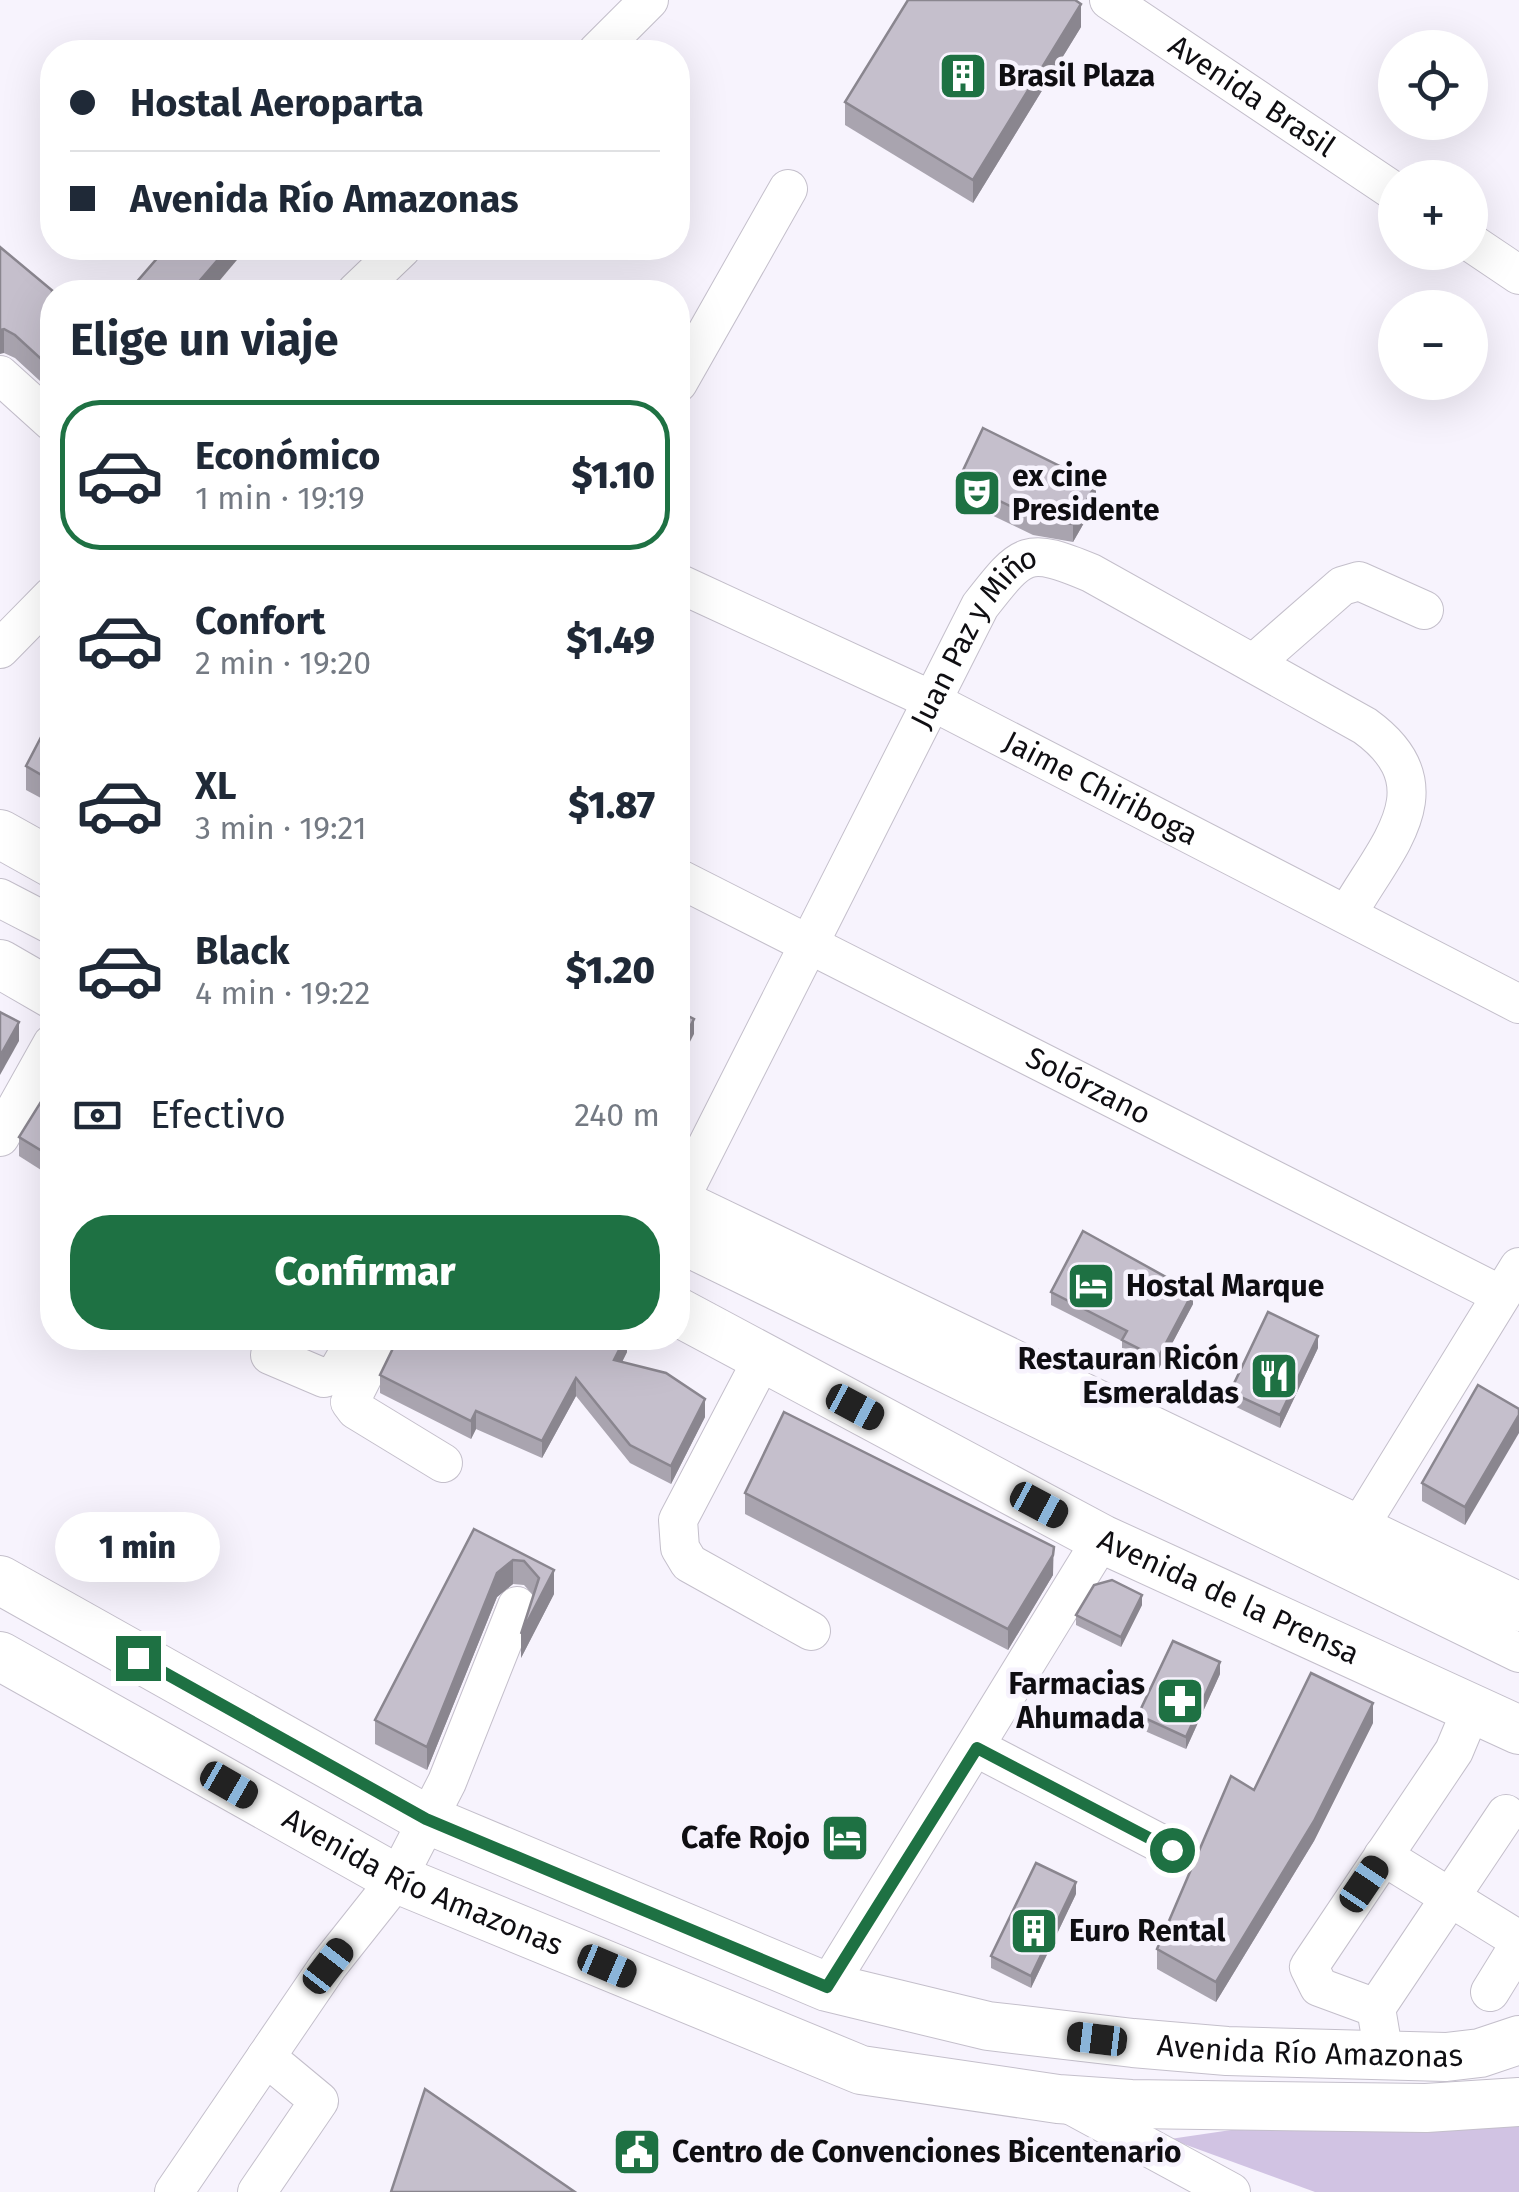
<!DOCTYPE html>
<html lang="es">
<head>
<meta charset="utf-8">
<style>
	:root { --surface:#fff; --page:#f2f2f3; --text:#1f2937; --muted:#747a83; --line:#e0e1e3; --accent:#1e7143 }
	body { margin:0; font-family:"Fira Sans",sans-serif; background:var(--page); color:var(--text); height:100vh; display:flex; flex-direction:column; font-size:38px; white-space:nowrap }
	* { box-sizing:border-box; margin:0 }
	p { font-size:32px; color:var(--muted) }
	.icon { flex:none; width:55px; height:55px; fill:none; stroke:currentColor; stroke-width:2; stroke-linecap:round; stroke-linejoin:round }
	.map { position:relative; flex:1; overflow:hidden }
	.panel { position:absolute; left:40px; top:280px; width:650px; height:1070px; display:flex; flex-direction:column; background:var(--surface); border-radius:40px; box-shadow:0 10px 40px #0002 }
	.panel>* { flex:none }
	.top-card { position:absolute; left:40px; top:40px; width:650px; height:220px; border-radius:40px; box-shadow:0 10px 40px #0002; display:grid; align-content:center; height:220px; padding:0 30px; background:var(--surface) }
	.buttons { position:absolute; left:1378px; top:30px; display:grid; gap:20px }
	.buttons a { display:grid; place-items:center; width:110px; height:110px; border-radius:50%; background:var(--surface); box-shadow:0 10px 40px #0002; font-size:50px }
	.end { position:absolute; width:45px; height:45px; margin:-22px; border:12px solid #1e7143; background:#fff; box-shadow:0 0 0 5px #fff }
	.from { border-radius:50% }
	.bubble { position:absolute; height:70px; border-radius:35px; background:var(--surface); box-shadow:0 10px 40px #0002; font-size:32px; font-weight:800; line-height:70px; text-align:center }
	.car { position:absolute; width:30px; height:60px; margin:-30px -15px; border-radius:12px; box-shadow:0 0 8px 2px #0007; background:linear-gradient(#222 24%,#8ab4d8 0 40%,#222 0 76%,#8ab4d8 0 86%,#222 0) }
	.top-card b { display:flex; align-items:center; gap:35px; height:95px; font-size:38px }
	.top-card b+b { border-top:2px solid var(--line) }
	.top-card i { width:25px; height:25px; background:var(--text) }
	ul { padding:0; list-style:none }
	li { display:flex; align-items:center; gap:30px; height:150px; margin:0 20px 15px; padding:0 10px; border:5px solid transparent; border-radius:40px }
	li div { flex:1 }
	li b { display:block; font-size:38px }
	li em { font-style:normal; font-weight:800 }
	li.active { border-color:var(--accent) }
	li>.icon { width:90px; height:90px; stroke-width:1.5 }
	h2 { padding:0 30px; font-size:45px; line-height:120px }
	.pay { display:flex; align-items:center; gap:25px; height:110px; padding:0 30px; font-size:38px }
	.pay p { margin-inline-start:auto }
	.button { display:flex; gap:20px; margin-top:auto; padding:20px 30px }
	.button a { flex:1; height:115px; border-radius:40px; background:var(--accent); color:#fff; font-size:40px; font-weight:800; line-height:115px; text-align:center }
	.map>svg:first-child { display:block }
	.green { fill:#d1c3e3 }
	.lines { fill:none; stroke-linecap:round; stroke-linejoin:round }
	.minor-casing { stroke:#c4bfcb; stroke-width:40 }
	.major-casing { stroke:#c4bfcb; stroke-width:50 }
	.minor { stroke:#fff; stroke-width:38 }
	.major { stroke:#fff; stroke-width:48 }
	.wall { fill:#a9a4af }
	.shaded-wall { fill:#8a868f }
	.building { fill:#c5bfcc; stroke:#8a868f; stroke-width:2.5 }
	.route { stroke:#1e7143; stroke-width:12 }
	.labels { text-anchor:middle; stroke-width:9; stroke-linejoin:round; paint-order:stroke }
	.poi-label { font-size:30px; font-weight:bold; fill:#0f0e12; stroke:#f7f3fd; text-anchor:start }
	.street-label { font-size:30px; fill:#0f0e12; stroke:#f7f3fd }
</style>
</head>
<body>
<div class="map">
<svg width="1519" height="2192" viewBox="0 0 1519 2192">
	<rect width="100%" height="100%" fill="#f7f3fd"/>
	<path class="green" d="M1519,2088V2192H1315L1170,2139Z"/>
	<g class="lines">
		<g class="minor-casing">
			<g id="minor">
				<path id="s1" d="M1109,0L1395,192"/>
				<path d="M597,52L649,0"/>
				<path d="M1470,242L1519,275"/>
				<path d="M356,292L402,248"/>
				<path d="M0,375L52,422"/>
				<path d="M678,383L788,189"/>
				<path id="s2" d="M678,583L914,692L1519,1004"/>
				<path d="M0,649L52,596"/>
				<path d="M1255,662L1342,586L1359,581L1424,610"/>
				<path id="s3" d="M678,878L1501,1295"/>
				<path d="M0,898L52,925"/>
				<path d="M0,1137L52,1044"/>
				<path id="s4" d="M678,1203L980,606C1023,551 1026,546 1091,573L1365,726C1449,787 1386,846 1348,913"/>
				<path d="M678,1243L1519,1653"/>
				<path d="M382,1338L350,1402L356,1410L443,1463"/>
				<path d="M270,1355L324,1378L336,1374L357,1338"/>
				<path d="M763,1358L678,1520L680,1548L689,1563L811,1631"/>
				<path d="M1359,1527L1519,1267"/>
				<path d="M977,1748L1173,1850"/>
				<path d="M1383,1856L1519,1940"/>
				<path d="M827,1987L1102,1539"/>
				<path d="M1490,1992L1519,1945"/>
				<path d="M1376,2008L1506,1814"/>
				<path d="M1384,2055L1376,2008L1319,1987L1309,1967L1454,1751L1472,1708"/>
				<path d="M1065,2102L1231,2192"/>
				<path d="M174,2192L328,1966L397,1879L447,1782L517,1606"/>
				<path d="M257,2192L319,2101L266,2057"/>
			</g>
		</g>
		<g class="major-casing">
			<g id="major">
				<path d="M0,834L52,863"/>
				<path d="M0,964L52,994"/>
				<path d="M678,1203L1519,1607"/>
				<path id="s5" d="M678,1312L1102,1539L1519,1730"/>
				<path id="s6" d="M0,1580L426,1819L827,1987L988,2026L1133,2043L1227,2051L1446,2057L1480,2053L1519,2040"/>
				<path id="s7" d="M0,1656L397,1879L861,2070L1058,2099L1131,2104L1426,2108L1519,2102"/>
			</g>
		</g>
		<use href="#minor" class="minor"/>
		<use href="#major" class="major"/>
	</g>
	<g class="wall">
		<path d="M1081,27L973,203L845,125V102Z"/>
		<path d="M0,247L52,292V392L15,358L4,353Z"/>
		<path d="M958,481L1096,502L1073,542L1033,535L958,499Z"/>
		<path d="M52,716V804L26,790V766Z"/>
		<path d="M52,1084V1177L19,1156V1137Z"/>
		<path d="M1051,1292L1193,1304L1158,1370L1122,1352V1341L1051,1305Z"/>
		<path d="M627,1338V1352L622,1362L705,1417L671,1484L630,1463L576,1396L542,1458L476,1429L471,1439L380,1393V1375Z"/>
		<path d="M1318,1348L1280,1428L1230,1404V1392Z"/>
		<path d="M1519,1409L1465,1525L1422,1501V1483Z"/>
		<path d="M745,1493L1054,1547L1053,1575L1008,1650L745,1514Z"/>
		<path d="M474,1529L554,1570V1594L521,1658L533,1595L524,1585L513,1584L497,1597L427,1770L375,1744V1720Z"/>
		<path d="M1142,1605L1121,1647L1076,1625V1615Z"/>
		<path d="M1220,1674L1186,1749L1138,1728V1715Z"/>
		<path d="M1373,1723L1314,1841L1216,2002L1157,1969V1949L1254,1790Z"/>
		<path d="M1076,1894L1031,1988L991,1968V1956Z"/>
	</g>
	<g class="shaded-wall">
		<path d="M1081,4V27L973,203V180Z"/>
		<path d="M228,248H242V254L210,292H190Z"/>
		<path d="M4,329V353L0,354V330Z"/>
		<path d="M1096,484V502L1073,542V524Z"/>
		<path d="M694,1019V1034L678,1065V1050Z"/>
		<path d="M19,1022V1041L0,1075V1056Z"/>
		<path d="M1193,1292V1304L1158,1370V1358Z"/>
		<path d="M1318,1336V1348L1280,1428V1415Z"/>
		<path d="M625,1338H627V1352L614,1378V1360Z"/>
		<path d="M576,1378V1396L542,1458V1441Z"/>
		<path d="M705,1399V1417L671,1484V1466Z"/>
		<path d="M476,1411V1429L471,1439V1421Z"/>
		<path d="M1519,1415V1433L1465,1525V1507Z"/>
		<path d="M1053,1555V1575L1008,1650V1629Z"/>
		<path d="M513,1560V1584L497,1597L427,1770V1747L497,1573Z"/>
		<path d="M554,1570V1594L521,1658V1634Z"/>
		<path d="M1142,1595V1605L1121,1647V1637Z"/>
		<path d="M1220,1662V1674L1186,1749V1737Z"/>
		<path d="M1373,1703V1723L1314,1841L1216,2002V1982Z"/>
		<path d="M1076,1882V1894L1031,1988V1976Z"/>
	</g>
	<g class="building">
		<path d="M908,0H1075L1081,4L973,180L845,102Z"/>
		<path d="M0,247L54,292H52V369L15,335L4,329L0,330Z"/>
		<path d="M166,248H228L190,292H128Z"/>
		<path d="M983,428L1096,484L1073,524L1033,517L958,481Z"/>
		<path d="M52,716V781L26,766Z"/>
		<path d="M678,1011L694,1019L678,1050Z"/>
		<path d="M0,1012L19,1022L0,1056Z"/>
		<path d="M52,1084V1157L19,1137Z"/>
		<path d="M1083,1231L1193,1292L1158,1358L1122,1340L1127,1331L1051,1292Z"/>
		<path d="M1268,1312L1318,1336L1280,1415L1230,1392Z"/>
		<path d="M398,1338H625L614,1360L666,1373L705,1399L671,1466L630,1445L576,1378L542,1441L476,1411L471,1421L380,1375Z"/>
		<path d="M1478,1385L1519,1409V1415L1465,1507L1422,1483Z"/>
		<path d="M784,1412L1054,1547L1053,1555L1008,1629L745,1493Z"/>
		<path d="M474,1529L554,1570L521,1634L539,1578L524,1561L513,1560L497,1573L427,1747L375,1720Z"/>
		<path d="M1112,1580L1142,1595L1121,1637L1076,1615L1094,1585Z"/>
		<path d="M1173,1641L1220,1662L1186,1737L1138,1715Z"/>
		<path d="M1311,1673L1373,1703L1314,1821L1216,1982L1157,1949L1231,1776L1254,1790Z"/>
		<path d="M1036,1863L1076,1882L1031,1976L991,1956Z"/>
		<path d="M425,2089L575,2192H391Z"/>
	</g>
	<g class="lines">
		<path class="route" d="M138,1658L426,1819L827,1987L977,1748L1172,1850"/>
	</g>
	<defs>
		<g id="building-square" transform="scale(2.5)"><rect x="-9" y="-9" width="18" height="18" rx="4" fill="#1e7143" stroke="#f7f3fd"/><path d="M-4-6H4V6H1V3H-1V6H-4ZM-2.5-4.3h1.7v1.8h-1.7ZM.8-4.3h1.7v1.8H.8ZM-2.5-1h1.7V.8h-1.7ZM.8-1h1.7V.8H.8Z" fill="#fff"/></g>
		<g id="theatre-square" transform="scale(2.5)"><rect x="-9" y="-9" width="18" height="18" rx="4" fill="#1e7143" stroke="#f7f3fd"/><path d="M-5-5.5Q0-4 5-5.5V0Q5 5 0 6Q-5 5-5 0ZM-3.3-2.5H-1v1.5H-3.3ZM1-2.5H3.3v1.5H1ZM-2.8 1Q0 5.5 2.8 1Z" fill="#fff"/></g>
		<g id="hotel-square" transform="scale(2.5)"><rect x="-9" y="-9" width="18" height="18" rx="4" fill="#1e7143" stroke="#f7f3fd"/><path d="M-6-4.5h1.5V1H6V5H4.5V3h-9V5H-6ZM-4 0a1.8 1.8 0 1 1 3.6 0ZM.5 0V-2.5h3Q6-2.5 6 0Z" fill="#fff"/></g>
		<g id="restaurant-square" transform="scale(2.5)"><rect x="-9" y="-9" width="18" height="18" rx="4" fill="#1e7143" stroke="#f7f3fd"/><path d="M-5-6h1v4h1v-4h1v4h1v-4h1v5L-1.5 .5V6h-2V.5L-5-1ZM5-6V6H3V1.5H1.5Q1.5-4 5-6Z" fill="#fff"/></g>
		<g id="pharmacy-square" transform="scale(2.5)"><rect x="-9" y="-9" width="18" height="18" rx="4" fill="#1e7143" stroke="#f7f3fd"/><path d="M-2-6h4v4h4v4h-4v4h-4v-4h-4v-4h4Z" fill="#fff"/></g>
		<g id="civic-square" transform="scale(2.5)"><rect x="-9" y="-9" width="18" height="18" rx="4" fill="#1e7143" stroke="#f7f3fd"/><path d="M-.6-6.5H3V-4.5H.6V-3L4-1V1h2V6H-6V1h2V-1L-.6-3ZM-1.2 2.5V6h2.4V2.5Z" fill="#fff"/></g>
	</defs>
	<g fill-rule="evenodd">
		<use href="#building-square" x="963" y="76"/>
		<use href="#theatre-square" x="977" y="493"/>
		<use href="#hotel-square" x="1091" y="1286"/>
		<use href="#restaurant-square" x="1274" y="1376"/>
		<use href="#pharmacy-square" x="1180" y="1701"/>
		<use href="#hotel-square" x="845" y="1838"/>
		<use href="#building-square" x="1034" y="1931"/>
		<use href="#civic-square" x="637" y="2152"/>
	</g>
	<g class="labels">
		<g class="poi-label">
			<text x="998" y="86">Brasil Plaza</text>
			<text x="1012" y="486">ex cine<tspan x="1012" dy="34">Presidente</tspan></text>
			<text x="1126" y="1296">Hostal Marque</text>
			<text x="1239" y="1369" text-anchor="end">Restauran Ricón<tspan x="1239" dy="34">Esmeraldas</tspan></text>
			<text x="1145" y="1694" text-anchor="end">Farmacias<tspan x="1145" dy="34">Ahumada</tspan></text>
			<text x="810" y="1848" text-anchor="end">Cafe Rojo</text>
			<text x="1069" y="1941">Euro Rental</text>
			<text x="672" y="2162">Centro de Convenciones Bicentenario</text>
		</g>
		<g class="street-label">
			<text dy="10" stroke="none"><textPath href="#s1" startOffset="172">Avenida Brasil</textPath></text>
			<text dy="10" stroke="none"><textPath href="#s4" startOffset="640">Juan Paz y Miño</textPath></text>
			<text dy="10" stroke="none"><textPath href="#s2" startOffset="470">Jaime Chiriboga</textPath></text>
			<text dy="10" stroke="none"><textPath href="#s3" startOffset="460">Solórzano</textPath></text>
			<text dy="10" stroke="none"><textPath href="#s5" startOffset="620">Avenida de la Prensa</textPath></text>
			<text dy="10" stroke="none"><textPath href="#s7" startOffset="480">Avenida Río Amazonas</textPath></text>
			<text dy="10" stroke="none"><textPath href="#s6" startOffset="1412">Avenida Río Amazonas</textPath></text>
		</g>
	</g>
</svg>
<div class="buttons">
<a><svg class="icon" aria-label="locate" viewBox="0 0 24 24"><circle cx="12" cy="12" r="6"/><path d="M12 2v4M12 18v4M2 12h4M18 12h4"/></svg></a>
<a>+</a>
<a>−</a>
</div>
<i class="end from" style="left:1172px;top:1850px"></i>
<i class="end" style="left:138px;top:1658px"></i>
<div class="bubble" style="left:55px;top:1512px;width:165px">1 min</div>
<i class="car" style="left:855px;top:1407px;rotate:118deg"></i>
<i class="car" style="left:1039px;top:1505px;rotate:118deg"></i>
<i class="car" style="left:229px;top:1785px;rotate:120deg"></i>
<i class="car" style="left:1364px;top:1884px;rotate:34deg"></i>
<i class="car" style="left:328px;top:1966px;rotate:38deg"></i>
<i class="car" style="left:607px;top:1966px;rotate:113deg"></i>
<i class="car" style="left:1097px;top:2039px;rotate:277deg"></i>
<div class="top-card">
<b><i class="from"></i>Hostal Aeroparta</b>
<b><i></i>Avenida Río Amazonas</b>
</div>
<section class="panel">
<h2>Elige un viaje</h2>
<ul>
<li class="active"><svg class="icon" aria-label="car" viewBox="0 0 24 24"><path d="M5 17H2v-5l4-1 3-4h7l3 4 3 1v5h-3M9 17h6M6 11h13"/><circle cx="7" cy="17" r="2"/><circle cx="17" cy="17" r="2"/></svg><div><b>Económico</b><p>1 min · 19:19</p></div><em>$1.10</em></li>
<li><svg class="icon" aria-label="car" viewBox="0 0 24 24"><path d="M5 17H2v-5l4-1 3-4h7l3 4 3 1v5h-3M9 17h6M6 11h13"/><circle cx="7" cy="17" r="2"/><circle cx="17" cy="17" r="2"/></svg><div><b>Confort</b><p>2 min · 19:20</p></div><em>$1.49</em></li>
<li><svg class="icon" aria-label="car" viewBox="0 0 24 24"><path d="M5 17H2v-5l4-1 3-4h7l3 4 3 1v5h-3M9 17h6M6 11h13"/><circle cx="7" cy="17" r="2"/><circle cx="17" cy="17" r="2"/></svg><div><b>XL</b><p>3 min · 19:21</p></div><em>$1.87</em></li>
<li><svg class="icon" aria-label="car" viewBox="0 0 24 24"><path d="M5 17H2v-5l4-1 3-4h7l3 4 3 1v5h-3M9 17h6M6 11h13"/><circle cx="7" cy="17" r="2"/><circle cx="17" cy="17" r="2"/></svg><div><b>Black</b><p>4 min · 19:22</p></div><em>$1.20</em></li>
</ul>
<div class="pay"><svg class="icon" aria-label="cash" viewBox="0 0 24 24"><path d="M3 7h18v10H3z"/><circle cx="12" cy="12" r="2"/></svg>Efectivo<p>240 m</p></div>
<div class="button"><a>Confirmar</a></div>
</section>
</div>
</body>
</html>
